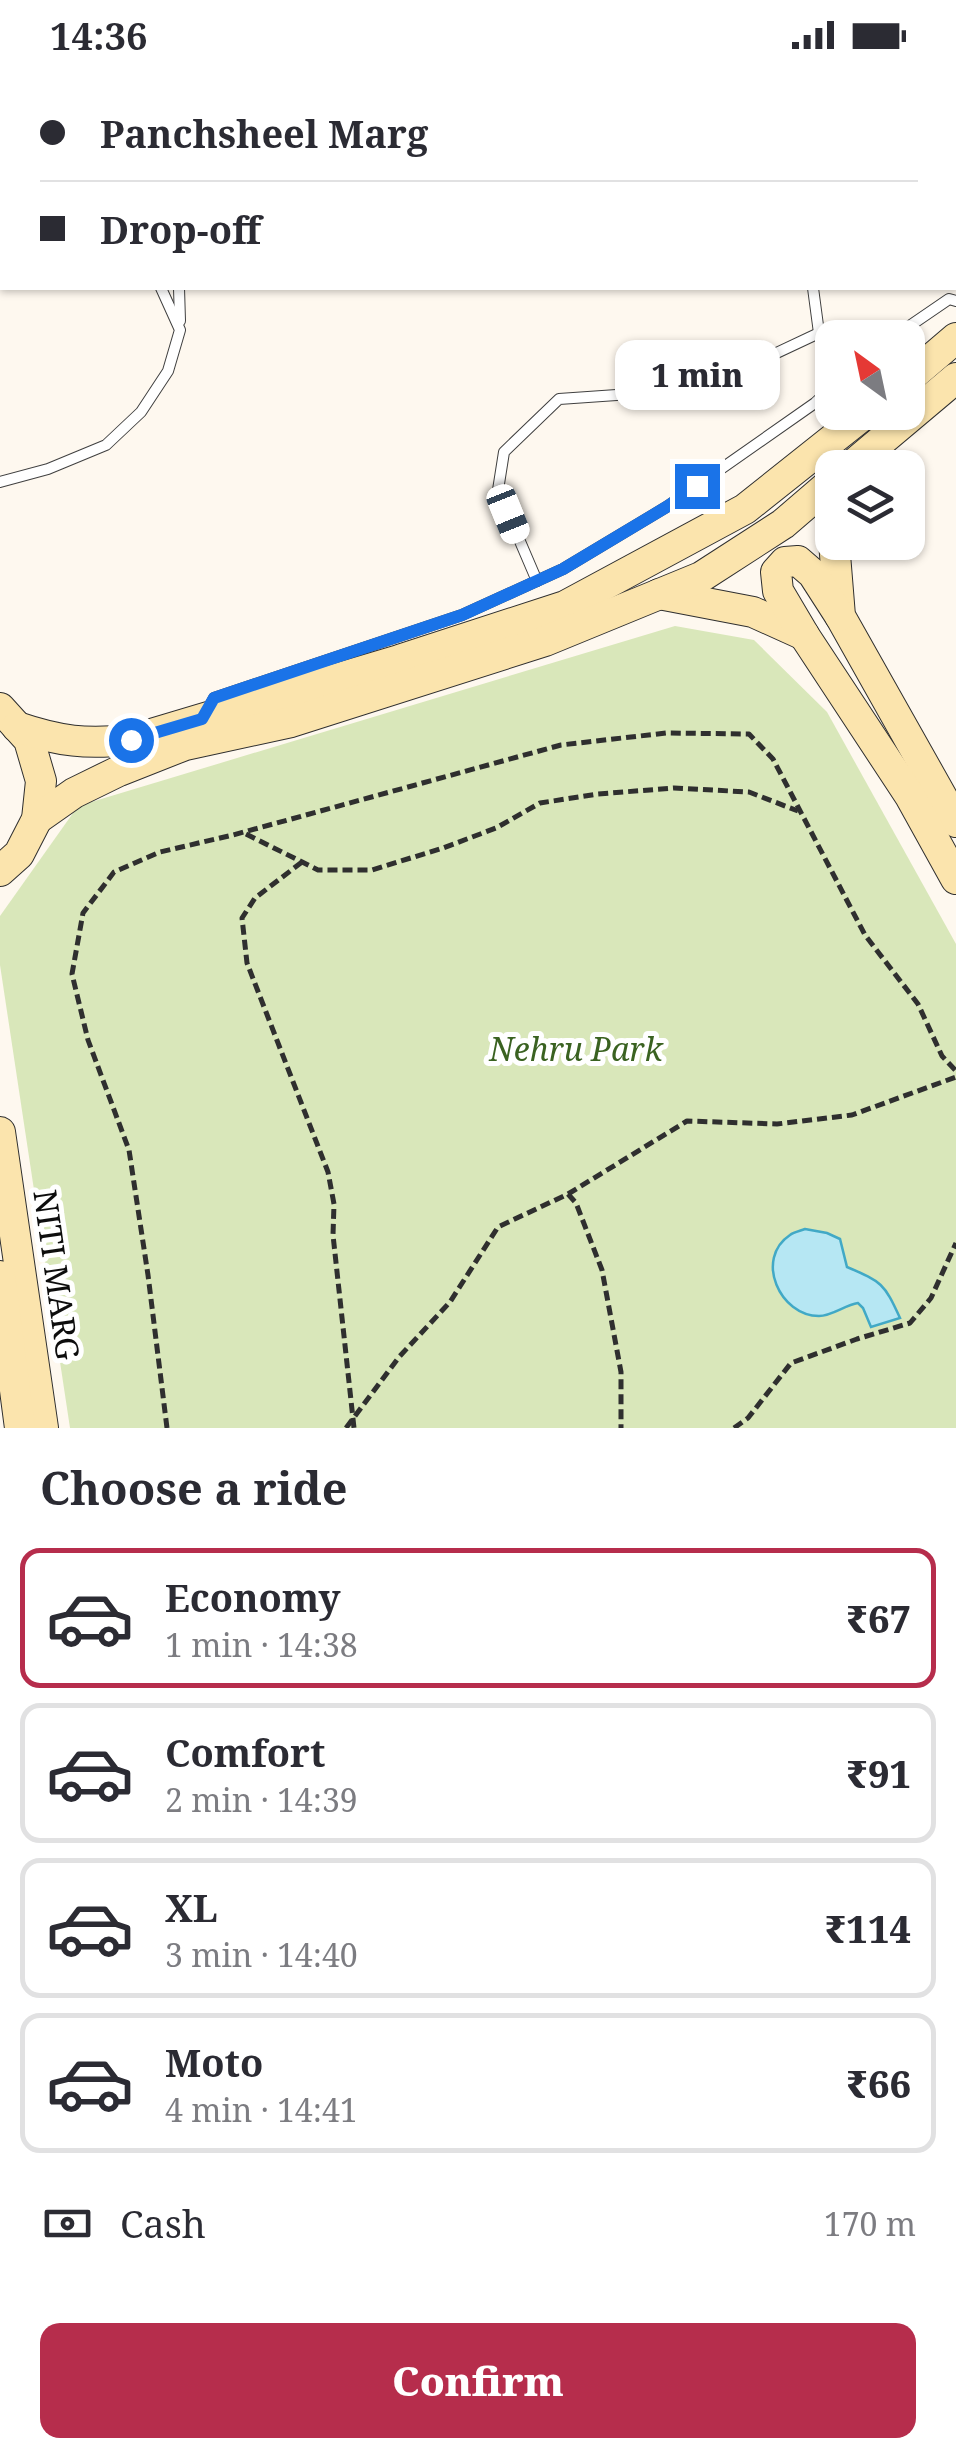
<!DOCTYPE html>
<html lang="en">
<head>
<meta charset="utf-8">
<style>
	:root { --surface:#fff; --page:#f7f7f7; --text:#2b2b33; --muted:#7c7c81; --line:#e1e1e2; --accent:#b62d4c }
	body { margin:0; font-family:"Noto Serif",serif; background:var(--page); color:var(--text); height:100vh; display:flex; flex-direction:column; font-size:38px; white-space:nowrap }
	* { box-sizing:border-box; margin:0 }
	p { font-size:32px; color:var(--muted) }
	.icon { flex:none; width:55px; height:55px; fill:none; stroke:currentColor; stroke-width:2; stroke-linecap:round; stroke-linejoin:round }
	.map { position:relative; height:1358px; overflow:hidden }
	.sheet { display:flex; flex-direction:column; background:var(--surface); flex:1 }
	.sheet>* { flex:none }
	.banner { position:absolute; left:0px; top:0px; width:958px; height:220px; box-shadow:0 2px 8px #0004; display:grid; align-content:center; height:220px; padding:0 40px; background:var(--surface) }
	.needle { width:65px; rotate:327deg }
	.tools { position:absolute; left:815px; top:250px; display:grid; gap:20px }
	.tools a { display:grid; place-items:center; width:110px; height:110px; border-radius:20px; background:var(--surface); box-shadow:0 2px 8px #0004; font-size:50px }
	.end { position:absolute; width:45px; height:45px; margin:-22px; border:12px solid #1a73e8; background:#fff; box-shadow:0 0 0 5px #fff }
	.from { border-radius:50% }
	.bubble { position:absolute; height:70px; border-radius:20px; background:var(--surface); box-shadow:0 2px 8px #0004; font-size:32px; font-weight:800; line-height:70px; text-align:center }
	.car { position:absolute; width:30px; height:60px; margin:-30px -15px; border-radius:12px; box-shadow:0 0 8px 2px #0007; background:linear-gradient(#fff 24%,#345 0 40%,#fff 0 76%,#345 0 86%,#fff 0) }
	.banner b { display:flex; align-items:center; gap:35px; height:95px; font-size:38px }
	.banner b+b { border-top:2px solid var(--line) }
	.banner i { width:25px; height:25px; background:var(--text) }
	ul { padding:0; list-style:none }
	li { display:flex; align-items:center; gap:30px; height:140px; margin:0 20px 15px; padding:0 20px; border:5px solid var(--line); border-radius:20px }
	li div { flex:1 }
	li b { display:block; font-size:38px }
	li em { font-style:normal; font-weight:800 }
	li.on { border-color:var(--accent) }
	li>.icon { width:90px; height:90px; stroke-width:1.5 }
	h2 { padding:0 40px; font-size:45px; line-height:120px }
	.pay { display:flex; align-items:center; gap:25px; height:110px; padding:0 40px; font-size:38px }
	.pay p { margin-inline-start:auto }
	.action { display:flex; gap:20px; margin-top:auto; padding:20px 40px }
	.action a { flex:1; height:115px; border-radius:20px; background:var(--accent); color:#fff; font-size:40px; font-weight:800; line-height:115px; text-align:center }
	.status { display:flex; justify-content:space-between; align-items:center; height:70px; padding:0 50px; background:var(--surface); direction:ltr }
	.status svg { height:28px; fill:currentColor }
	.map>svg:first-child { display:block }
	.green { fill:#d9e7ba }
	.water { fill:#b6e7f3; stroke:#41a9c6; stroke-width:2.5 }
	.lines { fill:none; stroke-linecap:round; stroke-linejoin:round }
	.lane-casing { stroke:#404040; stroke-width:12 }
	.secondary-casing { stroke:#2f2f2f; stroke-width:32 }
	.path { stroke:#2f2f2f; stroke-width:5; stroke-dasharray:10 5; stroke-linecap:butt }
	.lane { stroke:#fff; stroke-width:10 }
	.secondary { stroke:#fbe4ad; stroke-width:30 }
	.route { stroke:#1a73e8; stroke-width:12 }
	.labels { text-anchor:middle; stroke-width:10; stroke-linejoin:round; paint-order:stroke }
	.park-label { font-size:32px; font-style:italic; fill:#3a6221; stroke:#fff }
	.street-label { font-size:32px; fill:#0d0d0d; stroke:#fff }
</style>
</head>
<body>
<div class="status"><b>14:36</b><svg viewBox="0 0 49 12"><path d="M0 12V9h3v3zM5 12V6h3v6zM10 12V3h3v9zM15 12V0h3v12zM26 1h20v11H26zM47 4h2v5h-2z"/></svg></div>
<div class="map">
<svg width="956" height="1358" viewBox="0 0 956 1358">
	<rect width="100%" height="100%" fill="#fef8ef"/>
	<path class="green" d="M675,556L754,570L827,642L956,874V1358H70L0,895V846L78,736Z"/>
	<path class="water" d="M805,1159L827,1163L840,1169L847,1197C882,1212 884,1213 900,1248L871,1257L863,1238L858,1233C845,1235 832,1246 819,1246C780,1246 754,1189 790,1165C794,1162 800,1161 805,1159Z"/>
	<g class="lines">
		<g class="lane-casing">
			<g id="lane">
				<path d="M156,0L157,2"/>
				<path d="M710,0V2"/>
				<path d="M91,2V0"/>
				<path d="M754,2L755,0"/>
				<path d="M179,218L180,251"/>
				<path d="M813,218L819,263"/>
				<path d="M892,268L949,229L956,231"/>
				<path d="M0,412L48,399L106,375L141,342L168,301L180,260L161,218"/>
				<path d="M537,511L498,420L504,382L559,329L631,324L717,311L819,263L842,260L856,268"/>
				<path d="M208,639L214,628L462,545L563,499L668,436L815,333L832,317"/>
			</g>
		</g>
		<g class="secondary-casing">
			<g id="secondary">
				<path d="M908,309L956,268"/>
				<path d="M849,398L956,308"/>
				<path d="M834,472L840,546L956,752"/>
				<path d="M659,524L753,542L804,565"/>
				<path d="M840,546L813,504L798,491L785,492L776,502L778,521L804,565L910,726L956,809"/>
				<path d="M0,638L29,670L41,711L37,749L19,784L0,801"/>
				<path d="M17,657C61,672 85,674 131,670L399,590L565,536L745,439L867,342"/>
				<path d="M37,749L74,723L119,701L185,675L291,652L545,571L701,507L783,454L832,412"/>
				<path d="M0,1062L43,1358"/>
				<path d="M0,1206L20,1358"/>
			</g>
		</g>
		<g class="path">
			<path d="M246,764L318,800H372L443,778L496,758L540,733L598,724L674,718L749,722L798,741"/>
			<path d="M302,792L255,828L242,848L247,893L328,1102L334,1134L333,1165L354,1358"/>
			<path d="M568,1124L576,1133L602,1200L621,1302V1358"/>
			<path d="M167,1358L148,1205L129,1080L88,970L72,904L83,843L114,802L160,782L233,765L561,675L666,663L749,664L773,689L865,865L918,934L942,986L956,1001"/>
			<path d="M346,1358L399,1287L450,1232L498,1157L568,1124L687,1051L777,1054L852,1045L956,1007"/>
			<path d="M734,1358L748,1348L791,1293L857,1269L910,1253L931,1228L956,1173"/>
		</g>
		<use href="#lane" class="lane"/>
		<use href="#secondary" class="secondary"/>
	</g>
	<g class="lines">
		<path class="route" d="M131,670L202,649L214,628L462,545L563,499L668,436L697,416"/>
	</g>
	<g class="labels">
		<g class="park-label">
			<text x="576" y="991">Nehru Park</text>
		</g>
		<g class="street-label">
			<text transform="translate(56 1205) rotate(82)" y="11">NITI MARG</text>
		</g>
	</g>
</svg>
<div class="tools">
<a><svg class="needle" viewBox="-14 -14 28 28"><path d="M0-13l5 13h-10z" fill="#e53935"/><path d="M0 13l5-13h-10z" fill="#7c7c81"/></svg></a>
<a><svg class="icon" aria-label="layers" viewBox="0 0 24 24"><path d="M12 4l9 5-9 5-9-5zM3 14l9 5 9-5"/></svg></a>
</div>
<i class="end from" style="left:131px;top:670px"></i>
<i class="end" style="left:697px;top:416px"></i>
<div class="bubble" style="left:615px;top:270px;width:165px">1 min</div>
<i class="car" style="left:508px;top:444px;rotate:158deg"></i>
<div class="banner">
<b><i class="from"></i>Panchsheel Marg</b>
<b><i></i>Drop-off</b>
</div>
</div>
<section class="sheet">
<h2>Choose a ride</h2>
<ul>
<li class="on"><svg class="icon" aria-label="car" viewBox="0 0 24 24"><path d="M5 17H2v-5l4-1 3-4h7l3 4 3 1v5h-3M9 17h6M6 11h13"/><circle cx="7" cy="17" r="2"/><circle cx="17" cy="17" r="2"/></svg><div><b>Economy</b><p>1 min · 14:38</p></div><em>₹67</em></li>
<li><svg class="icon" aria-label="car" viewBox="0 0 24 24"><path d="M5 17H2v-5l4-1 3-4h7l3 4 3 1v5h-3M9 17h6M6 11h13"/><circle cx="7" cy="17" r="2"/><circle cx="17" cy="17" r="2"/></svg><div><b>Comfort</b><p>2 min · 14:39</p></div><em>₹91</em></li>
<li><svg class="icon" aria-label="car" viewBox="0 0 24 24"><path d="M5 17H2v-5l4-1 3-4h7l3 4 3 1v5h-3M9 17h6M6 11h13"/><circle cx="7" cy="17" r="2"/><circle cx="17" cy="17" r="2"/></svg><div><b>XL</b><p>3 min · 14:40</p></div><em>₹114</em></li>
<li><svg class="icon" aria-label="car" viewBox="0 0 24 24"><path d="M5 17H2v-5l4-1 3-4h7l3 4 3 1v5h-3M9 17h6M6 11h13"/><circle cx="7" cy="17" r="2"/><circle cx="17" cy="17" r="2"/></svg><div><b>Moto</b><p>4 min · 14:41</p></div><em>₹66</em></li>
</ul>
<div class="pay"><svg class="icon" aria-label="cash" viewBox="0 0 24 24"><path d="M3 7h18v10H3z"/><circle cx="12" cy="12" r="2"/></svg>Cash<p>170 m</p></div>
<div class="action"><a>Confirm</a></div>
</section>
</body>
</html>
